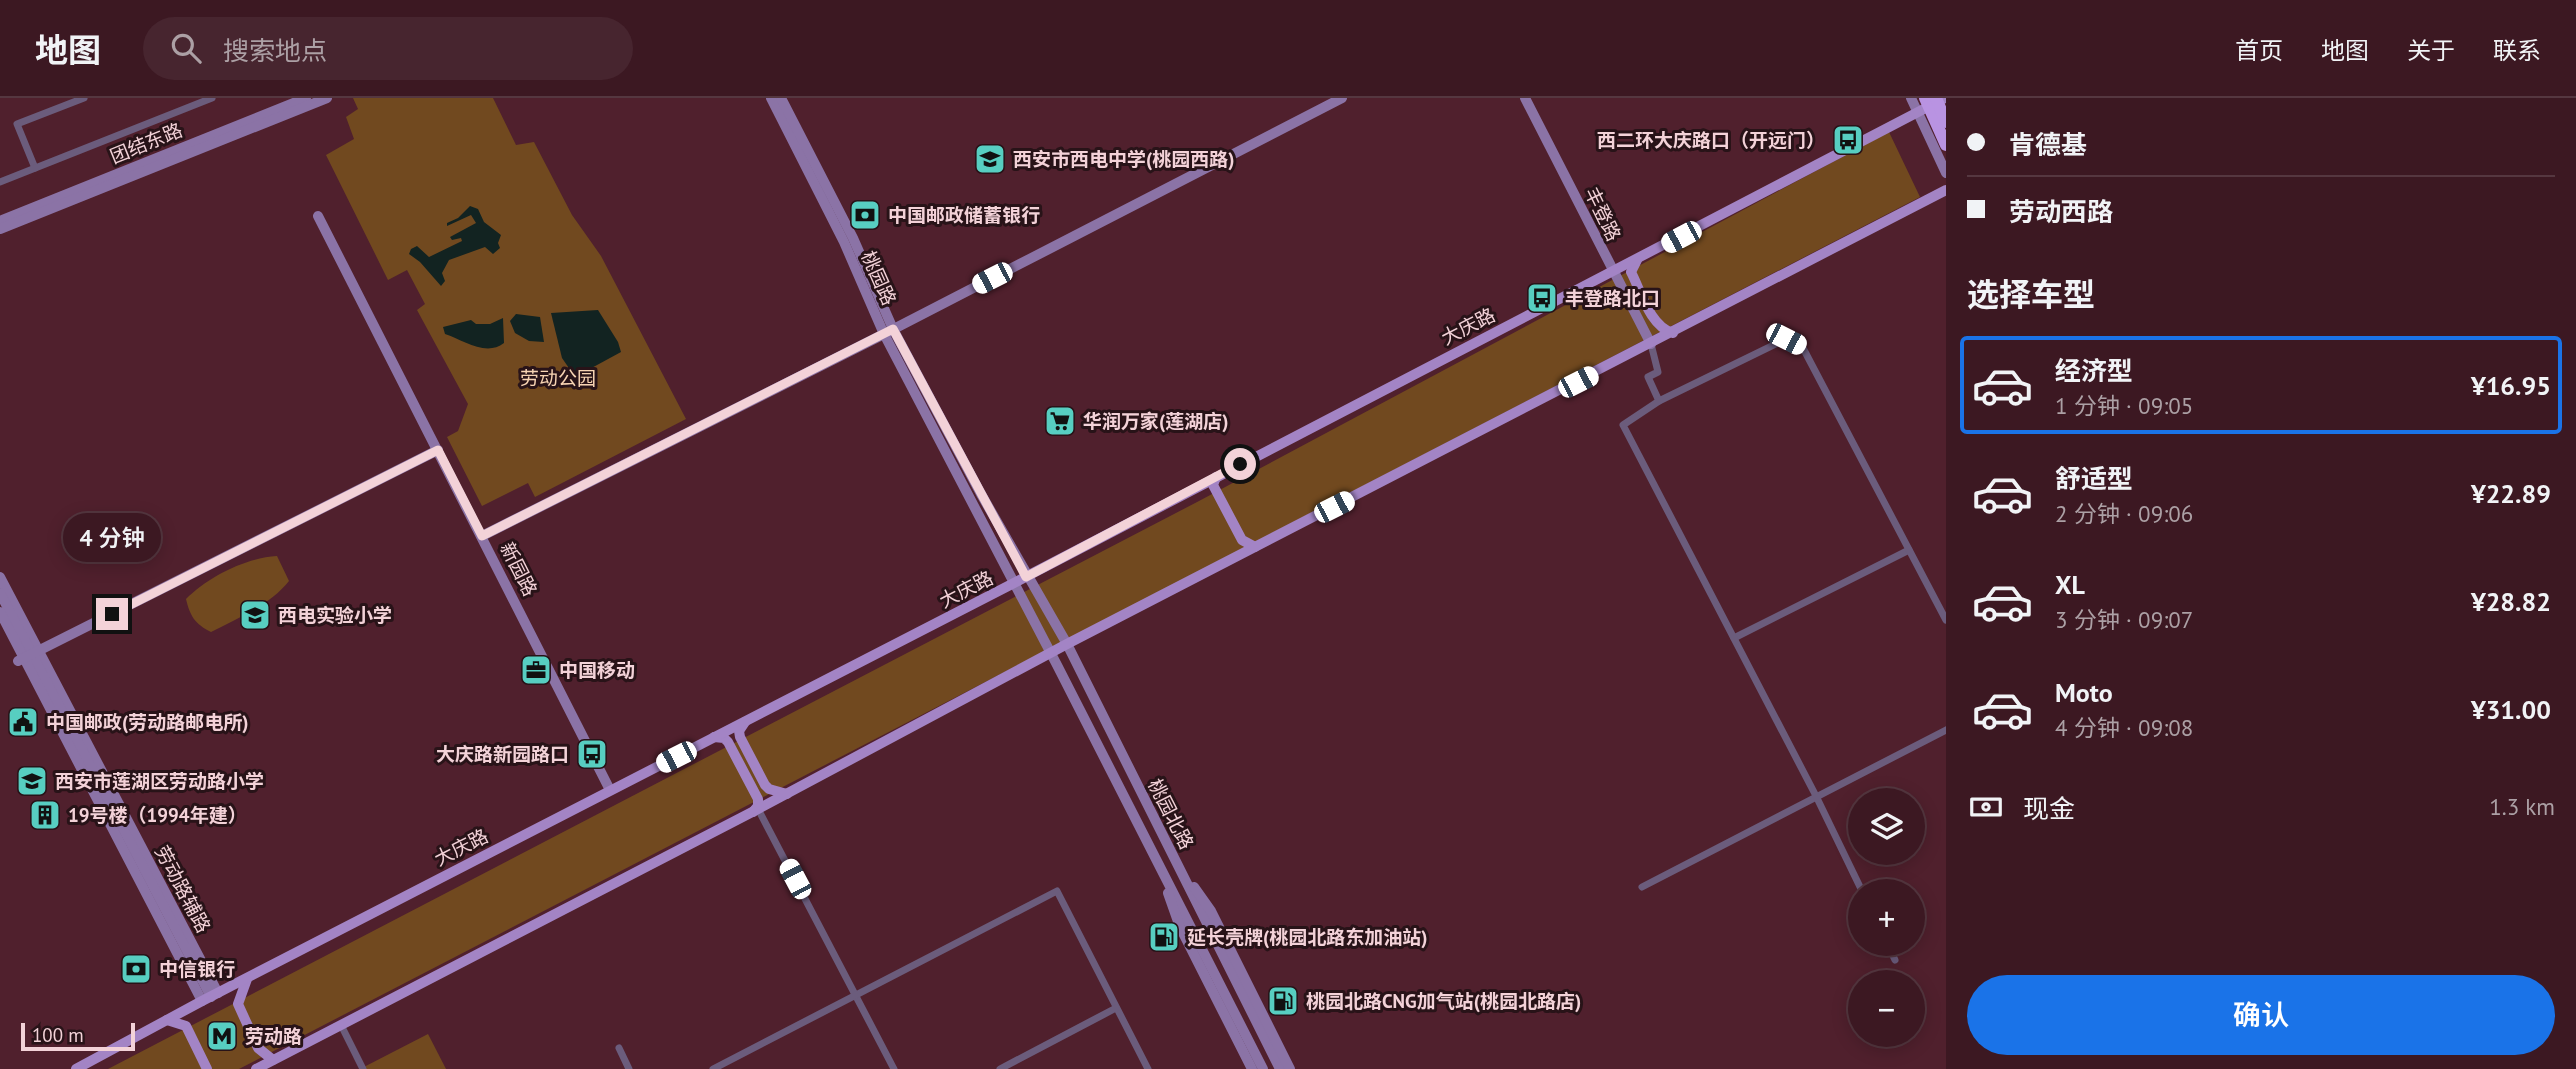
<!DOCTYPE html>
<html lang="zh">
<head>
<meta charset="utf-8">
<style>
	:root { --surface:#3c1822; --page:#47252f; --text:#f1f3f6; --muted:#aca0a5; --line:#553740; --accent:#1a73e8 }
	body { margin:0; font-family:"PT Sans","Noto Sans SC",sans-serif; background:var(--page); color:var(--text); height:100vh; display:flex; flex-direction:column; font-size:26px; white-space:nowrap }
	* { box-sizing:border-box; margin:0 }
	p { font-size:23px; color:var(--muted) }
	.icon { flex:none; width:38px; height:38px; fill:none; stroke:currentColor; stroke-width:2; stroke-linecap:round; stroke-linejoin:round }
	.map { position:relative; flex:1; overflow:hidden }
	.side { display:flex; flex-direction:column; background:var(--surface); width:630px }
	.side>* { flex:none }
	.banner { display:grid; align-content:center; height:154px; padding:0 21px; background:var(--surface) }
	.controls { position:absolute; left:1848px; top:690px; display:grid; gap:14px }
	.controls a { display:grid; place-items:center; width:77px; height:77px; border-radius:50%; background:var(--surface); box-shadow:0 4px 18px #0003,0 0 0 2px var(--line); font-size:35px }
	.scale { position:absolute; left:21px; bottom:18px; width:114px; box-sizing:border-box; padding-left:7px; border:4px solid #f3d2d8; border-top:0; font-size:19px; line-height:24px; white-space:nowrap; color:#f3d2d8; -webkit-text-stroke:5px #281318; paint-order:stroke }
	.end { position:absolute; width:32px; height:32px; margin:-16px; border:9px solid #f3d2d8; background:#111; box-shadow:0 0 0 4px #111 }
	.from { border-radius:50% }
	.bubble { position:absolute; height:49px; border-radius:24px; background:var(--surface); box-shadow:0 4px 18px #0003,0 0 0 2px var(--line); font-size:23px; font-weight:600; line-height:49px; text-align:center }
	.car { position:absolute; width:21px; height:42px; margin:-21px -10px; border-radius:9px; box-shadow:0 0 5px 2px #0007; background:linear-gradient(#fff 24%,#345 0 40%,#fff 0 76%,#345 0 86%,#fff 0) }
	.banner b { display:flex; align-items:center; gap:24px; height:66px; font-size:26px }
	.banner b+b { border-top:2px solid var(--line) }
	.banner i { width:18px; height:18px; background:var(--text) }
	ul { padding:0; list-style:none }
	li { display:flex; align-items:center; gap:21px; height:98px; margin:0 14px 10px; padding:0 7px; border:4px solid transparent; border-radius:7px }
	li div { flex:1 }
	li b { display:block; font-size:26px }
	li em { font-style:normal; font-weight:600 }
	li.active { border-color:var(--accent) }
	li>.icon { width:63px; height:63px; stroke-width:1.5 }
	h2 { padding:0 21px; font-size:32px; line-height:84px }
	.pay { display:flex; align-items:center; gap:18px; height:77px; padding:0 21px; font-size:26px }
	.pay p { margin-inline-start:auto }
	.primary-button { display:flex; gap:14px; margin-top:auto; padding:14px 21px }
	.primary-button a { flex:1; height:80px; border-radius:42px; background:var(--accent); color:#fff; font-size:28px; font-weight:600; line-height:80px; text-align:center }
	header { display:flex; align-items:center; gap:42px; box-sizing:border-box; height:98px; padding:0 35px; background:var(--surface); border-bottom:2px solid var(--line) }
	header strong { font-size:33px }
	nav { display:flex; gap:38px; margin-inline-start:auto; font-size:24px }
	.search { width:490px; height:63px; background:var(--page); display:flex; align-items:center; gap:18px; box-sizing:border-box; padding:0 24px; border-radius:38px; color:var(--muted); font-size:26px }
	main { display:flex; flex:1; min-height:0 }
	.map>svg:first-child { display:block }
	.green { fill:#71491f }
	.water { fill:#122321 }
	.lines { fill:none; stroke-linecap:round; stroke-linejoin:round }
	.street { stroke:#6b5c7c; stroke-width:7 }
	.secondary { stroke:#8b73a6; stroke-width:10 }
	.primary { stroke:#a384c5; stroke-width:10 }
	.highway-bridge { stroke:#b993e2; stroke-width:12 }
	.route { stroke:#f3d2d8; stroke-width:9 }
	.labels { text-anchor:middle; stroke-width:6; stroke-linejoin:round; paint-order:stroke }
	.poi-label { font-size:19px; font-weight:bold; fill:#f3d2d8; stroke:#281318; text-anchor:start }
	.street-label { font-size:19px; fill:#f3d2d8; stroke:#281318 }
	.park-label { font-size:19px; fill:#f8d4b3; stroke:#281318 }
</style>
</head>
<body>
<header>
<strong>地图</strong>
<div class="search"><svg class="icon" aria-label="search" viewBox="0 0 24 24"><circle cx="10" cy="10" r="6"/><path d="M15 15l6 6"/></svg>搜索地点</div>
<nav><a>首页</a><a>地图</a><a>关于</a><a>联系</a></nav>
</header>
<main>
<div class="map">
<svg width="1946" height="971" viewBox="0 0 1946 971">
	<rect width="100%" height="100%" fill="#50202d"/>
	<g class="green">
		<path d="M353,0H493L516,47L534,44L572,117L601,158L686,321L535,399L528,385L482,408L447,339L458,333L468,306L417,212L425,206L407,172L388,182L326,57L354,41L346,19L358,11Z"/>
		<path d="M1889,34L1920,99L239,971H108L1199,403Z"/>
		<path d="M277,458L289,483C270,507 238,520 211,534C195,526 190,518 186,501C208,479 245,460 277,458Z"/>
		<path d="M428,936L446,971H360Z"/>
	</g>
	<g class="water">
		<path d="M470,108L478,111L484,124L501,137L498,145L500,150L493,156L485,149L449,162L442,175L445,183L441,188L420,164L409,156L411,151L417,148L429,159L462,143L461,140L452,142L450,139L476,125L471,117L447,128V125L458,120Z"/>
		<path d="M598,212L618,244L621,254L575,279L562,260L551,215Z"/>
		<path d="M516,216L540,219L544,244L529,243L515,235L510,223Z"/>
		<path d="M503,220L504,245C486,259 463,242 445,236L443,229L471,222L476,226H490Z"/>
	</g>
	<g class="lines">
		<g class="street">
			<path d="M35,70L17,26L84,0"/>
			<path d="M0,84L212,0"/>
			<path d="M1651,246L1658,274L1648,279L1659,303"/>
			<path d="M1734,540L1909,452"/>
			<path d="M758,711L894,971"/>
			<path d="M1642,789L1946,632"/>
			<path d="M1862,793L1816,698L1623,327L1659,303L1786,241L1803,250L1946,522"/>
			<path d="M1887,845L1895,862"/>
			<path d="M341,927L363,971"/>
			<path d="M619,950L629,971"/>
			<path d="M713,971L1057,793L1148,971"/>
			<path d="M1000,971L1116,910"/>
		</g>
		<g class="secondary">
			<path d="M771,0L844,144L884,236L1057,567L1263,971"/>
			<path d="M781,0L853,140L893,231L981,396L1067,546L1280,971"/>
			<path d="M1525,0L1651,246"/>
			<path d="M1911,0L1946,75"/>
			<path d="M318,118L610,692"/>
			<path d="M0,123L306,0"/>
			<path d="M0,131L327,0"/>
			<path d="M482,438L884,236L1342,0"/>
			<path d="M0,479L218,895"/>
			<path d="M0,495L211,899"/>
			<path d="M0,514L202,903"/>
			<path d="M18,563L438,352"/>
			<path d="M1194,789L1211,813L1290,971"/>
			<path d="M1168,795L1180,829L1252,971"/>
		</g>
		<g class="primary">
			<path d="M1637,162L1631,174C1641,193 1650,229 1673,235"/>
			<path d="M1216,379L1213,387L1242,442L1255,449"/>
			<path d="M745,624L739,633L740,639L765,687L769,691L787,696"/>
			<path d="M714,639L724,640L728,644L758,701V708L753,714"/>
			<path d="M247,881L238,906L258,950L273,962"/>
			<path d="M167,922L186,928L207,971"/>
			<path d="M76,971L202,903L1014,485L1945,0"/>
			<path d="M256,971L758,711L1067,546L1946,92"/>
		</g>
		<g class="highway-bridge">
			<path d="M1925,0L1946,47"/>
			<path d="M1936,0L1946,24"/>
		</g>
	</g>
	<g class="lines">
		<path class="route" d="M112,516L438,352L482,438L893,231L1026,479L1240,366"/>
	</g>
	<defs>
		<g id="bus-square" transform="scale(1.575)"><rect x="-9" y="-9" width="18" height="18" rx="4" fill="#57cec1" stroke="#281318"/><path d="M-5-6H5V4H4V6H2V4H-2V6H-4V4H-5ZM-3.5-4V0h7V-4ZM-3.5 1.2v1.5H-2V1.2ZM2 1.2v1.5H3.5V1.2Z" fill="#111"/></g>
		<g id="school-square" transform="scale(1.575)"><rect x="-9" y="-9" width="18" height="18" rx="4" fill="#57cec1" stroke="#281318"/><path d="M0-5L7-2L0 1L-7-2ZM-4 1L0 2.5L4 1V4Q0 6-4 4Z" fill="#111"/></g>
		<g id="bank-square" transform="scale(1.575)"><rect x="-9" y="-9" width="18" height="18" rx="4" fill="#57cec1" stroke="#281318"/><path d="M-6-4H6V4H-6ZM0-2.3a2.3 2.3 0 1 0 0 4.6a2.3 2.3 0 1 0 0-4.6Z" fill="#111"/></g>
		<g id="supermarket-square" transform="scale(1.575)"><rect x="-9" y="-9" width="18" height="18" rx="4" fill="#57cec1" stroke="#281318"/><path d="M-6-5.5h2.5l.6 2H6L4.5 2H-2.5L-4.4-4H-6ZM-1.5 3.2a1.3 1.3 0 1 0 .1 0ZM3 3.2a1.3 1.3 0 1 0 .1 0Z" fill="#111"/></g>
		<g id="office-square" transform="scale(1.575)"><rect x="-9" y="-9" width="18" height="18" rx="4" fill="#57cec1" stroke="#281318"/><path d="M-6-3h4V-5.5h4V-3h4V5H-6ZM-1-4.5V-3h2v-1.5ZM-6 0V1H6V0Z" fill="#111"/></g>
		<g id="civic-square" transform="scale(1.575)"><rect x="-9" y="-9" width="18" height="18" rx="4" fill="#57cec1" stroke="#281318"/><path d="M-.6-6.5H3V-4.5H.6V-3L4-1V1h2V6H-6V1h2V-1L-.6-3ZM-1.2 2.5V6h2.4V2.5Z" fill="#111"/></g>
		<g id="building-square" transform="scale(1.575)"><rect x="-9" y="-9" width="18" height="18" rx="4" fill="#57cec1" stroke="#281318"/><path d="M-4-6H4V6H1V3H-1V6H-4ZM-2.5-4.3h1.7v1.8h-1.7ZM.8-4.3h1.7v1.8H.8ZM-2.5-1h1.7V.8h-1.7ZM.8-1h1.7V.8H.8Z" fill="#111"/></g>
		<g id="fuel-square" transform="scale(1.575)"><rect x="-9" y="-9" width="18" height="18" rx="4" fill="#57cec1" stroke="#281318"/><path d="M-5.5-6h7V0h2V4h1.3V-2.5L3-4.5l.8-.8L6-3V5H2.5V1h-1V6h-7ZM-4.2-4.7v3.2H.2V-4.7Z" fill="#111"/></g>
		<g id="metro-square" transform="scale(1.575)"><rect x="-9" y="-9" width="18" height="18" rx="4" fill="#57cec1" stroke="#281318"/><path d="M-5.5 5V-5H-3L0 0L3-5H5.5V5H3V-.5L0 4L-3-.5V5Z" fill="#111"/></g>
	</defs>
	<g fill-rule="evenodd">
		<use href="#bus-square" x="1848" y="42"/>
		<use href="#school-square" x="990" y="61"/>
		<use href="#bank-square" x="865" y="117"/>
		<use href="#bus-square" x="1542" y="200"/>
		<use href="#supermarket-square" x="1060" y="323"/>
		<use href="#school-square" x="255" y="517"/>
		<use href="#office-square" x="536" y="572"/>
		<use href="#civic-square" x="23" y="624"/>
		<use href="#bus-square" x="592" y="656"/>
		<use href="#school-square" x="32" y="683"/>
		<use href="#building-square" x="45" y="717"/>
		<use href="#fuel-square" x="1164" y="839"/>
		<use href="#bank-square" x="136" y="871"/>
		<use href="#fuel-square" x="1283" y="903"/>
		<use href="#metro-square" x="222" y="938"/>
	</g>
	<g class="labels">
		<g class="poi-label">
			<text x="1825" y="49" text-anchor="end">西二环大庆路口（开远门）</text>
			<text x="1013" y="68">西安市西电中学(桃园西路)</text>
			<text x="888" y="124">中国邮政储蓄银行</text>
			<text x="1565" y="207">丰登路北口</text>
			<text x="1083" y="330">华润万家(莲湖店)</text>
			<text x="278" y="524">西电实验小学</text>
			<text x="559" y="579">中国移动</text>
			<text x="46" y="631">中国邮政(劳动路邮电所)</text>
			<text x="569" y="663" text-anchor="end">大庆路新园路口</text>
			<text x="55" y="690">西安市莲湖区劳动路小学</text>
			<text x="68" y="724">19号楼（1994年建）</text>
			<text x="1187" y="846">延长壳牌(桃园北路东加油站)</text>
			<text x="159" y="878">中信银行</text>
			<text x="1306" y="910">桃园北路CNG加气站(桃园北路店)</text>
			<text x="245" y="945">劳动路</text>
		</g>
		<g class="street-label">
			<text transform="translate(146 45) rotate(-22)" y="7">团结东路</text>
			<text transform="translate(1603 116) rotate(64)" y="7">丰登路</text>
			<text transform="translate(879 180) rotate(66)" y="7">桃园路</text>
			<text transform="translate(1468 228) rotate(-27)" y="7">大庆路</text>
			<text transform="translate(519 471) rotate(63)" y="7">新园路</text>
			<text transform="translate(966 491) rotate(-27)" y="7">大庆路</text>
			<text transform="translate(1171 716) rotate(63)" y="7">桃园北路</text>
			<text transform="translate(461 749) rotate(-27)" y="7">大庆路</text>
			<text transform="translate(183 791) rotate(62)" y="7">劳动路辅路</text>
		</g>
		<g class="park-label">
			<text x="558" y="287">劳动公园</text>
		</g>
	</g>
</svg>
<div class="controls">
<a><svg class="icon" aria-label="layers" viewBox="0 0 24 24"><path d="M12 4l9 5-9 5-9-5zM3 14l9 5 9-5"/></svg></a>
<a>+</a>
<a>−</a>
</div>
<div class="scale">100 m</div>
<i class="end from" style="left:1240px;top:366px"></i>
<i class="end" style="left:112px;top:516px"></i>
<div class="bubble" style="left:63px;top:415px;width:98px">4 分钟</div>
<i class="car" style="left:1681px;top:139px;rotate:242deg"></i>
<i class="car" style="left:992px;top:180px;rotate:243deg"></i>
<i class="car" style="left:1786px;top:241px;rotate:117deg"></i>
<i class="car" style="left:1578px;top:284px;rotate:63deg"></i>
<i class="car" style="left:1334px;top:409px;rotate:63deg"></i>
<i class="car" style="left:676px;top:659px;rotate:243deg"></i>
<i class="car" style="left:795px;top:781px;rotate:332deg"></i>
</div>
<section class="side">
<div class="banner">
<b><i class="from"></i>肯德基</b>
<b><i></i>劳动西路</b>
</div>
<h2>选择车型</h2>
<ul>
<li class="active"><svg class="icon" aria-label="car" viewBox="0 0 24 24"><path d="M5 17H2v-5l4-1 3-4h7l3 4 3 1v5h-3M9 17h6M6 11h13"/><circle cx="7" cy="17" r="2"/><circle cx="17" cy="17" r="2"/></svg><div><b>经济型</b><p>1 分钟 · 09:05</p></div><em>¥16.95</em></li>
<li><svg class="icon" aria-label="car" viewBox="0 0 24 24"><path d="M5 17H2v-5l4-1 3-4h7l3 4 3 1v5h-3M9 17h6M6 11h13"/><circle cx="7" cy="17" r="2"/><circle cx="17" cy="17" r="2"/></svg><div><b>舒适型</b><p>2 分钟 · 09:06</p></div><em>¥22.89</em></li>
<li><svg class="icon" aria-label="car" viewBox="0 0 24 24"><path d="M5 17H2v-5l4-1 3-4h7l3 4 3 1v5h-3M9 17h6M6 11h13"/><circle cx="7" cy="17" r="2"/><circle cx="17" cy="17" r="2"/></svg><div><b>XL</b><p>3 分钟 · 09:07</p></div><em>¥28.82</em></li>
<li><svg class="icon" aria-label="car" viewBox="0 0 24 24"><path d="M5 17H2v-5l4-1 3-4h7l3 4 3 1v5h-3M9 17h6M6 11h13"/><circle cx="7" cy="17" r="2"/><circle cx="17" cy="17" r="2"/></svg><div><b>Moto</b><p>4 分钟 · 09:08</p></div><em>¥31.00</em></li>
</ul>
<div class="pay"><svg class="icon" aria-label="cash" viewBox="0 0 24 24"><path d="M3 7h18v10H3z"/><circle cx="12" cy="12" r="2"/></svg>现金<p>1.3 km</p></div>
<div class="primary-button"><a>确认</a></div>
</section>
</main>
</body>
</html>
